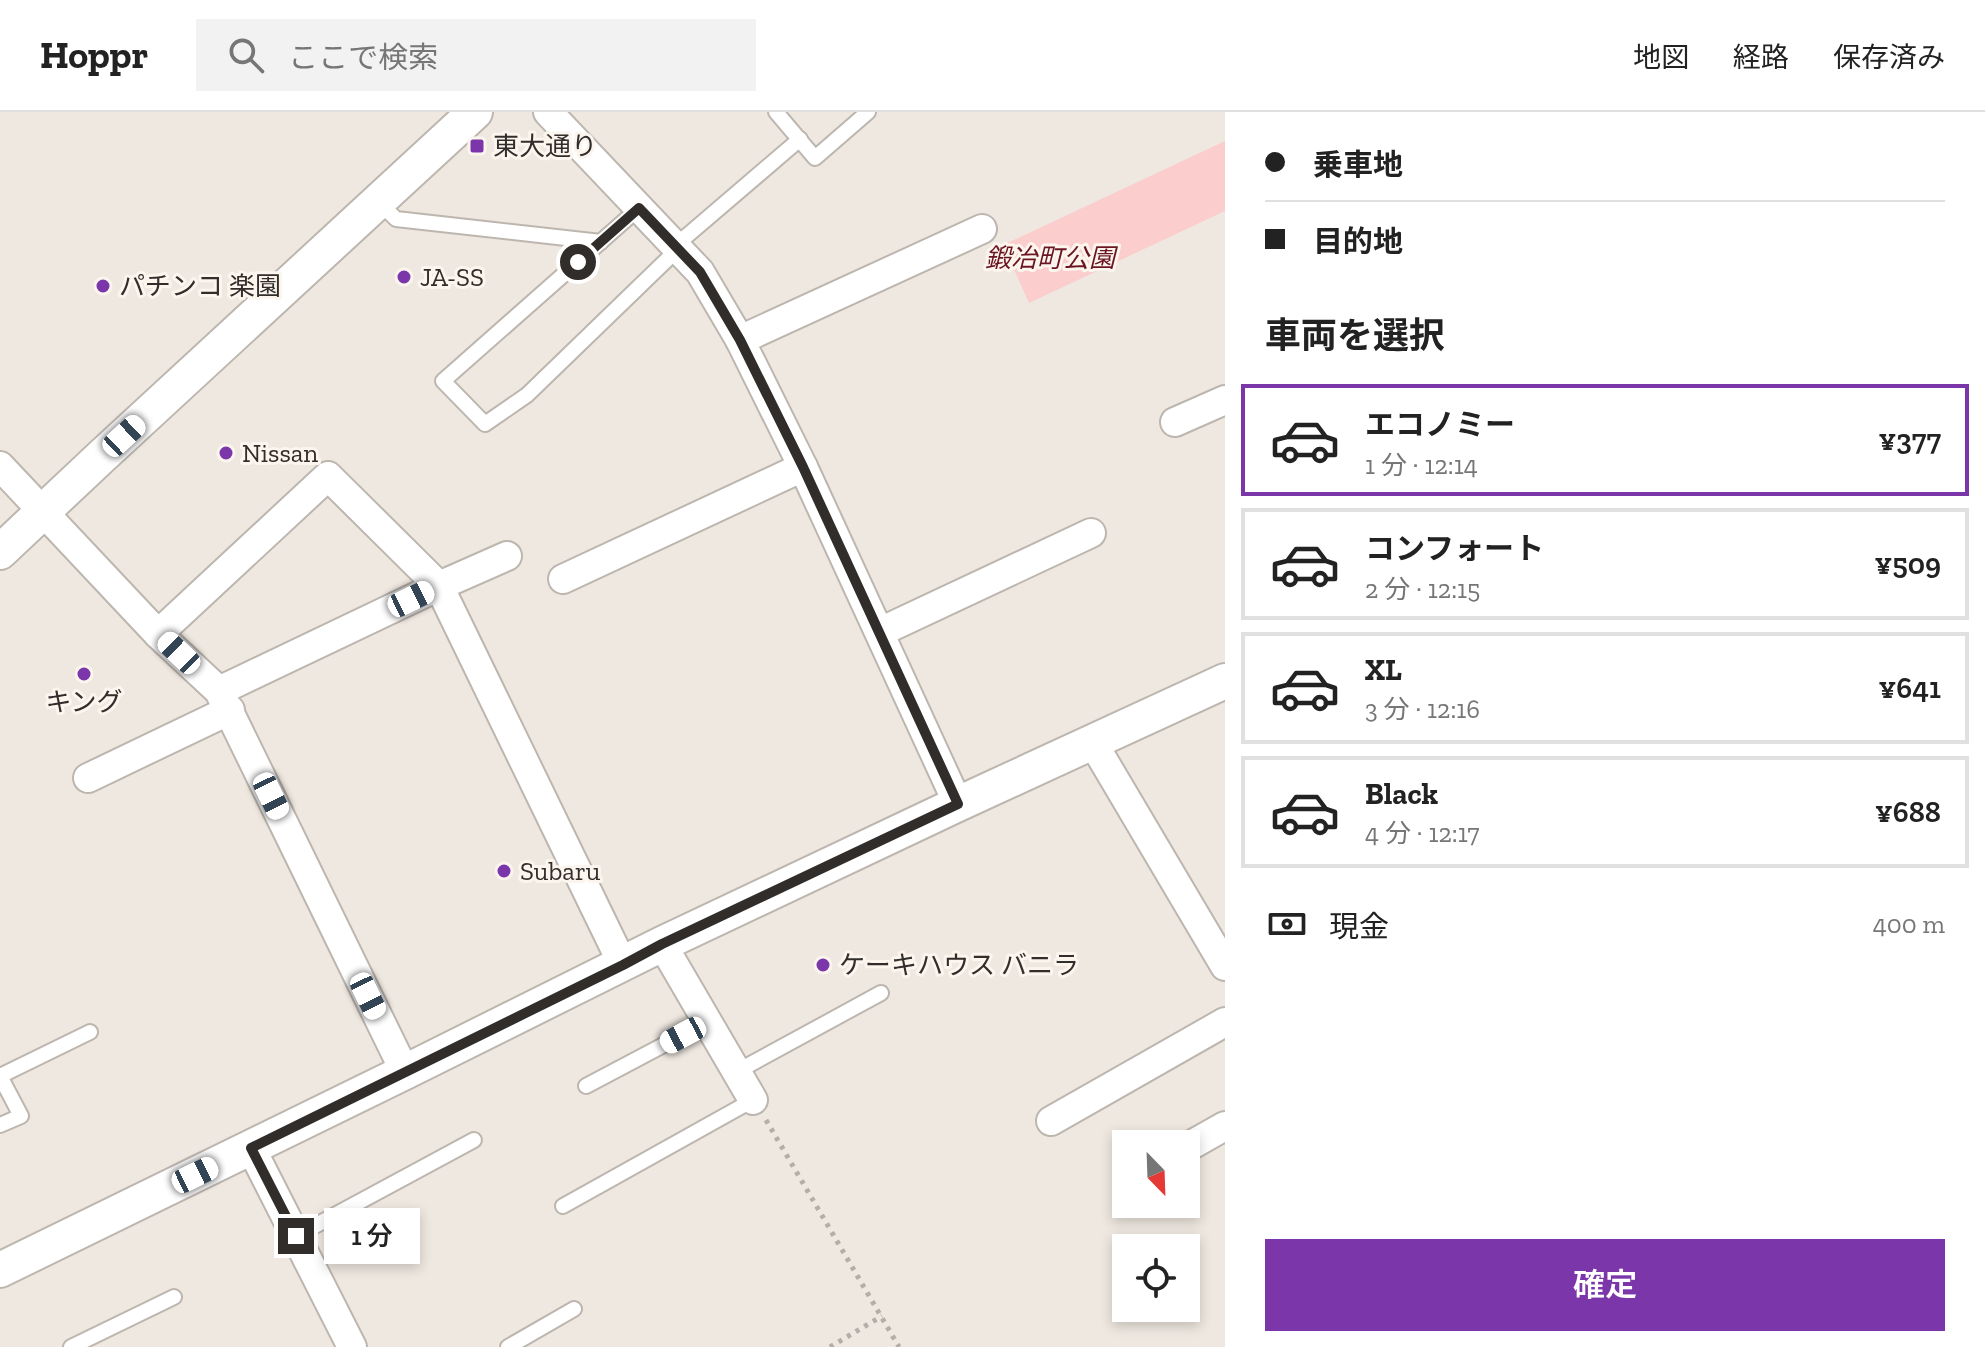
<!DOCTYPE html>
<html lang="ja">
<head>
<meta charset="utf-8">
<style>
	:root { --surface:#fff; --page:#f2f2f2; --text:#222; --muted:#767676; --line:#e0e0e0; --accent:#7b37aa }
	body { margin:0; font-family:"Zilla Slab","Noto Sans JP",serif; background:var(--page); color:var(--text); height:100vh; display:flex; flex-direction:column; font-size:30px; white-space:nowrap }
	* { box-sizing:border-box; margin:0 }
	p { font-size:26px; color:var(--muted) }
	.icon { flex:none; width:44px; height:44px; fill:none; stroke:currentColor; stroke-width:2; stroke-linecap:round; stroke-linejoin:round }
	.map { position:relative; flex:1; overflow:hidden }
	.side { display:flex; flex-direction:column; background:var(--surface); width:760px }
	.side>* { flex:none }
	.banner { display:grid; align-content:center; height:176px; padding:0 40px; background:var(--surface) }
	.needle { width:52px; rotate:157deg }
	.buttons { position:absolute; left:1112px; top:1018px; display:grid; gap:16px }
	.buttons a { display:grid; place-items:center; width:88px; height:88px; border-radius:0px; background:var(--surface); box-shadow:0 4px 12px #0003; font-size:40px }
	.end { position:absolute; width:36px; height:36px; margin:-18px; border:10px solid #302d2a; background:#fff; box-shadow:0 0 0 4px #fff }
	.from { border-radius:50% }
	.bubble { position:absolute; height:56px; border-radius:0px; background:var(--surface); box-shadow:0 4px 12px #0003; font-size:26px; font-weight:600; line-height:56px; text-align:center }
	.car { position:absolute; width:24px; height:48px; margin:-24px -12px; border-radius:10px; box-shadow:0 0 6px 2px #0007; background:linear-gradient(#fff 24%,#345 0 40%,#fff 0 76%,#345 0 86%,#fff 0) }
	.banner b { display:flex; align-items:center; gap:28px; height:76px; font-size:30px }
	.banner b+b { border-top:2px solid var(--line) }
	.banner i { width:20px; height:20px; background:var(--text) }
	ul { padding:0; list-style:none }
	li { display:flex; align-items:center; gap:24px; height:112px; margin:0 16px 12px; padding:0 24px; border:4px solid var(--line); border-radius:0px }
	li div { flex:1 }
	li b { display:block; font-size:30px }
	li em { font-style:normal; font-weight:600 }
	li.current { border-color:var(--accent) }
	li>.icon { width:72px; height:72px; stroke-width:1.5 }
	h2 { padding:0 40px; font-size:36px; line-height:96px }
	.pay { display:flex; align-items:center; gap:20px; height:88px; padding:0 40px; font-size:30px }
	.pay p { margin-inline-start:auto }
	.primary-button { display:flex; gap:16px; margin-top:auto; padding:16px 40px }
	.primary-button a { flex:1; height:92px; border-radius:0px; background:var(--accent); color:#fff; font-size:32px; font-weight:600; line-height:92px; text-align:center }
	header { display:flex; align-items:center; gap:48px; box-sizing:border-box; height:112px; padding:0 40px; background:var(--surface); border-bottom:2px solid var(--line) }
	header strong { font-size:38px }
	nav { display:flex; gap:44px; margin-inline-start:auto; font-size:28px }
	.search { width:560px; height:72px; background:var(--page); display:flex; align-items:center; gap:20px; box-sizing:border-box; padding:0 28px; border-radius:0px; color:var(--muted); font-size:30px }
	main { display:flex; flex:1; min-height:0 }
	.map>svg:first-child { display:block }
	.green { fill:#fbcdcd }
	.lines { fill:none; stroke-linecap:round; stroke-linejoin:round }
	.service-casing { stroke:#bdb6af; stroke-width:18 }
	.minor-casing { stroke:#bdb6af; stroke-width:32 }
	.tertiary-casing { stroke:#bdb6af; stroke-width:38 }
	.path { stroke:#b4aea8; stroke-width:5; stroke-dasharray:4 6; stroke-linecap:butt }
	.service { stroke:#fff; stroke-width:14 }
	.minor { stroke:#fff; stroke-width:28 }
	.tertiary { stroke:#fff; stroke-width:34 }
	.route { stroke:#302d2a; stroke-width:10 }
	.poi-dot { fill:#7b37aa; stroke:#fcf5ee; stroke-width:3 }
	.labels { text-anchor:middle; stroke-width:6; stroke-linejoin:round; paint-order:stroke }
	.poi-label { font-size:26px; fill:#302d2a; stroke:#fcf5ee; text-anchor:start }
	.park-label { font-size:26px; font-style:italic; fill:#6b1521; stroke:#fcf5ee }
</style>
</head>
<body>
<header>
<strong>Hoppr</strong>
<div class="search"><svg class="icon" aria-label="search" viewBox="0 0 24 24"><circle cx="10" cy="10" r="6"/><path d="M15 15l6 6"/></svg>ここで検索</div>
<nav><a>地図</a><a>経路</a><a>保存済み</a></nav>
</header>
<main>
<div class="map">
<svg width="1225" height="1235" viewBox="0 0 1225 1235">
	<rect width="100%" height="100%" fill="#efe8e1"/>
	<path class="green" d="M1225,29V99L1029,191L1003,133Z"/>
	<g class="lines">
		<g class="service-casing">
			<g id="service">
				<path d="M776,0L815,46L868,0"/>
				<path d="M378,89L396,107L601,130"/>
				<path d="M639,96L443,269L485,312L527,283L678,137"/>
				<path d="M675,134L800,27"/>
				<path d="M736,960L881,881"/>
				<path d="M0,964L90,920"/>
				<path d="M586,974L707,910"/>
				<path d="M0,1013L21,1004L0,964"/>
				<path d="M563,1094L753,988"/>
				<path d="M296,1124L474,1028"/>
				<path d="M71,1235L174,1185"/>
				<path d="M508,1235L574,1197"/>
			</g>
		</g>
		<g class="minor-casing">
			<g id="minor">
				<path d="M548,0L700,160L740,228L803,355L958,692"/>
				<path d="M740,228L982,117"/>
				<path d="M1175,310L1225,288"/>
				<path d="M0,354L158,522L219,579L405,960"/>
				<path d="M563,467L803,355"/>
				<path d="M880,520L1091,421"/>
				<path d="M158,522L328,364L439,474L623,853"/>
				<path d="M219,579L439,474L507,444"/>
				<path d="M1093,631L1225,854"/>
				<path d="M88,666L230,598"/>
				<path d="M662,832L753,988"/>
				<path d="M1051,1009L1225,910"/>
				<path d="M251,1036L352,1235"/>
				<path d="M1186,1036L1225,1014"/>
			</g>
		</g>
		<g class="tertiary-casing">
			<g id="tertiary">
				<path d="M0,440L101,345L475,0"/>
				<path d="M0,1158L405,960L662,832L958,692L1225,569"/>
			</g>
		</g>
		<g class="path">
			<path d="M766,1008L899,1235"/>
			<path d="M830,1235L882,1204"/>
		</g>
		<use href="#service" class="service"/>
		<use href="#minor" class="minor"/>
		<use href="#tertiary" class="tertiary"/>
	</g>
	<g class="lines">
		<path class="route" d="M296,1124L251,1036L623,853L662,832L958,692L803,355L740,228L700,160L639,96L578,150"/>
	</g>
	<g class="poi-dot">
		<rect x="469" y="26" width="16" height="16" rx="4"/>
		<circle cx="404" cy="165" r="8"/>
		<circle cx="103" cy="174" r="8"/>
		<circle cx="226" cy="341" r="8"/>
		<circle cx="84" cy="562" r="8"/>
		<circle cx="504" cy="759" r="8"/>
		<circle cx="823" cy="853" r="8"/>
	</g>
	<g class="labels">
		<g class="poi-label">
			<text x="493" y="43">東大通り</text>
			<text x="420" y="174">JA-SS</text>
			<text x="119" y="183">パチンコ 楽園</text>
			<text x="242" y="350">Nissan</text>
			<text x="84" y="599" text-anchor="middle">キング</text>
			<text x="520" y="768">Subaru</text>
			<text x="839" y="862">ケーキハウス バニラ</text>
		</g>
		<g class="park-label">
			<text x="1050" y="155">鍛冶町公園</text>
		</g>
	</g>
</svg>
<div class="buttons">
<a><svg class="needle" viewBox="-14 -14 28 28"><path d="M0-13l5 13h-10z" fill="#e53935"/><path d="M0 13l5-13h-10z" fill="#767676"/></svg></a>
<a><svg class="icon" aria-label="locate" viewBox="0 0 24 24"><circle cx="12" cy="12" r="6"/><path d="M12 2v4M12 18v4M2 12h4M18 12h4"/></svg></a>
</div>
<i class="end from" style="left:578px;top:150px"></i>
<i class="end" style="left:296px;top:1124px"></i>
<div class="bubble" style="left:324px;top:1096px;width:96px">1 分</div>
<i class="car" style="left:124px;top:324px;rotate:47deg"></i>
<i class="car" style="left:411px;top:487px;rotate:64deg"></i>
<i class="car" style="left:179px;top:541px;rotate:314deg"></i>
<i class="car" style="left:271px;top:684px;rotate:154deg"></i>
<i class="car" style="left:368px;top:884px;rotate:154deg"></i>
<i class="car" style="left:683px;top:923px;rotate:242deg"></i>
<i class="car" style="left:195px;top:1063px;rotate:64deg"></i>
</div>
<section class="side">
<div class="banner">
<b><i class="from"></i>乗車地</b>
<b><i></i>目的地</b>
</div>
<h2>車両を選択</h2>
<ul>
<li class="current"><svg class="icon" aria-label="car" viewBox="0 0 24 24"><path d="M5 17H2v-5l4-1 3-4h7l3 4 3 1v5h-3M9 17h6M6 11h13"/><circle cx="7" cy="17" r="2"/><circle cx="17" cy="17" r="2"/></svg><div><b>エコノミー</b><p>1 分 · 12:14</p></div><em>¥377</em></li>
<li><svg class="icon" aria-label="car" viewBox="0 0 24 24"><path d="M5 17H2v-5l4-1 3-4h7l3 4 3 1v5h-3M9 17h6M6 11h13"/><circle cx="7" cy="17" r="2"/><circle cx="17" cy="17" r="2"/></svg><div><b>コンフォート</b><p>2 分 · 12:15</p></div><em>¥509</em></li>
<li><svg class="icon" aria-label="car" viewBox="0 0 24 24"><path d="M5 17H2v-5l4-1 3-4h7l3 4 3 1v5h-3M9 17h6M6 11h13"/><circle cx="7" cy="17" r="2"/><circle cx="17" cy="17" r="2"/></svg><div><b>XL</b><p>3 分 · 12:16</p></div><em>¥641</em></li>
<li><svg class="icon" aria-label="car" viewBox="0 0 24 24"><path d="M5 17H2v-5l4-1 3-4h7l3 4 3 1v5h-3M9 17h6M6 11h13"/><circle cx="7" cy="17" r="2"/><circle cx="17" cy="17" r="2"/></svg><div><b>Black</b><p>4 分 · 12:17</p></div><em>¥688</em></li>
</ul>
<div class="pay"><svg class="icon" aria-label="cash" viewBox="0 0 24 24"><path d="M3 7h18v10H3z"/><circle cx="12" cy="12" r="2"/></svg>現金<p>400 m</p></div>
<div class="primary-button"><a>確定</a></div>
</section>
</main>
</body>
</html>
